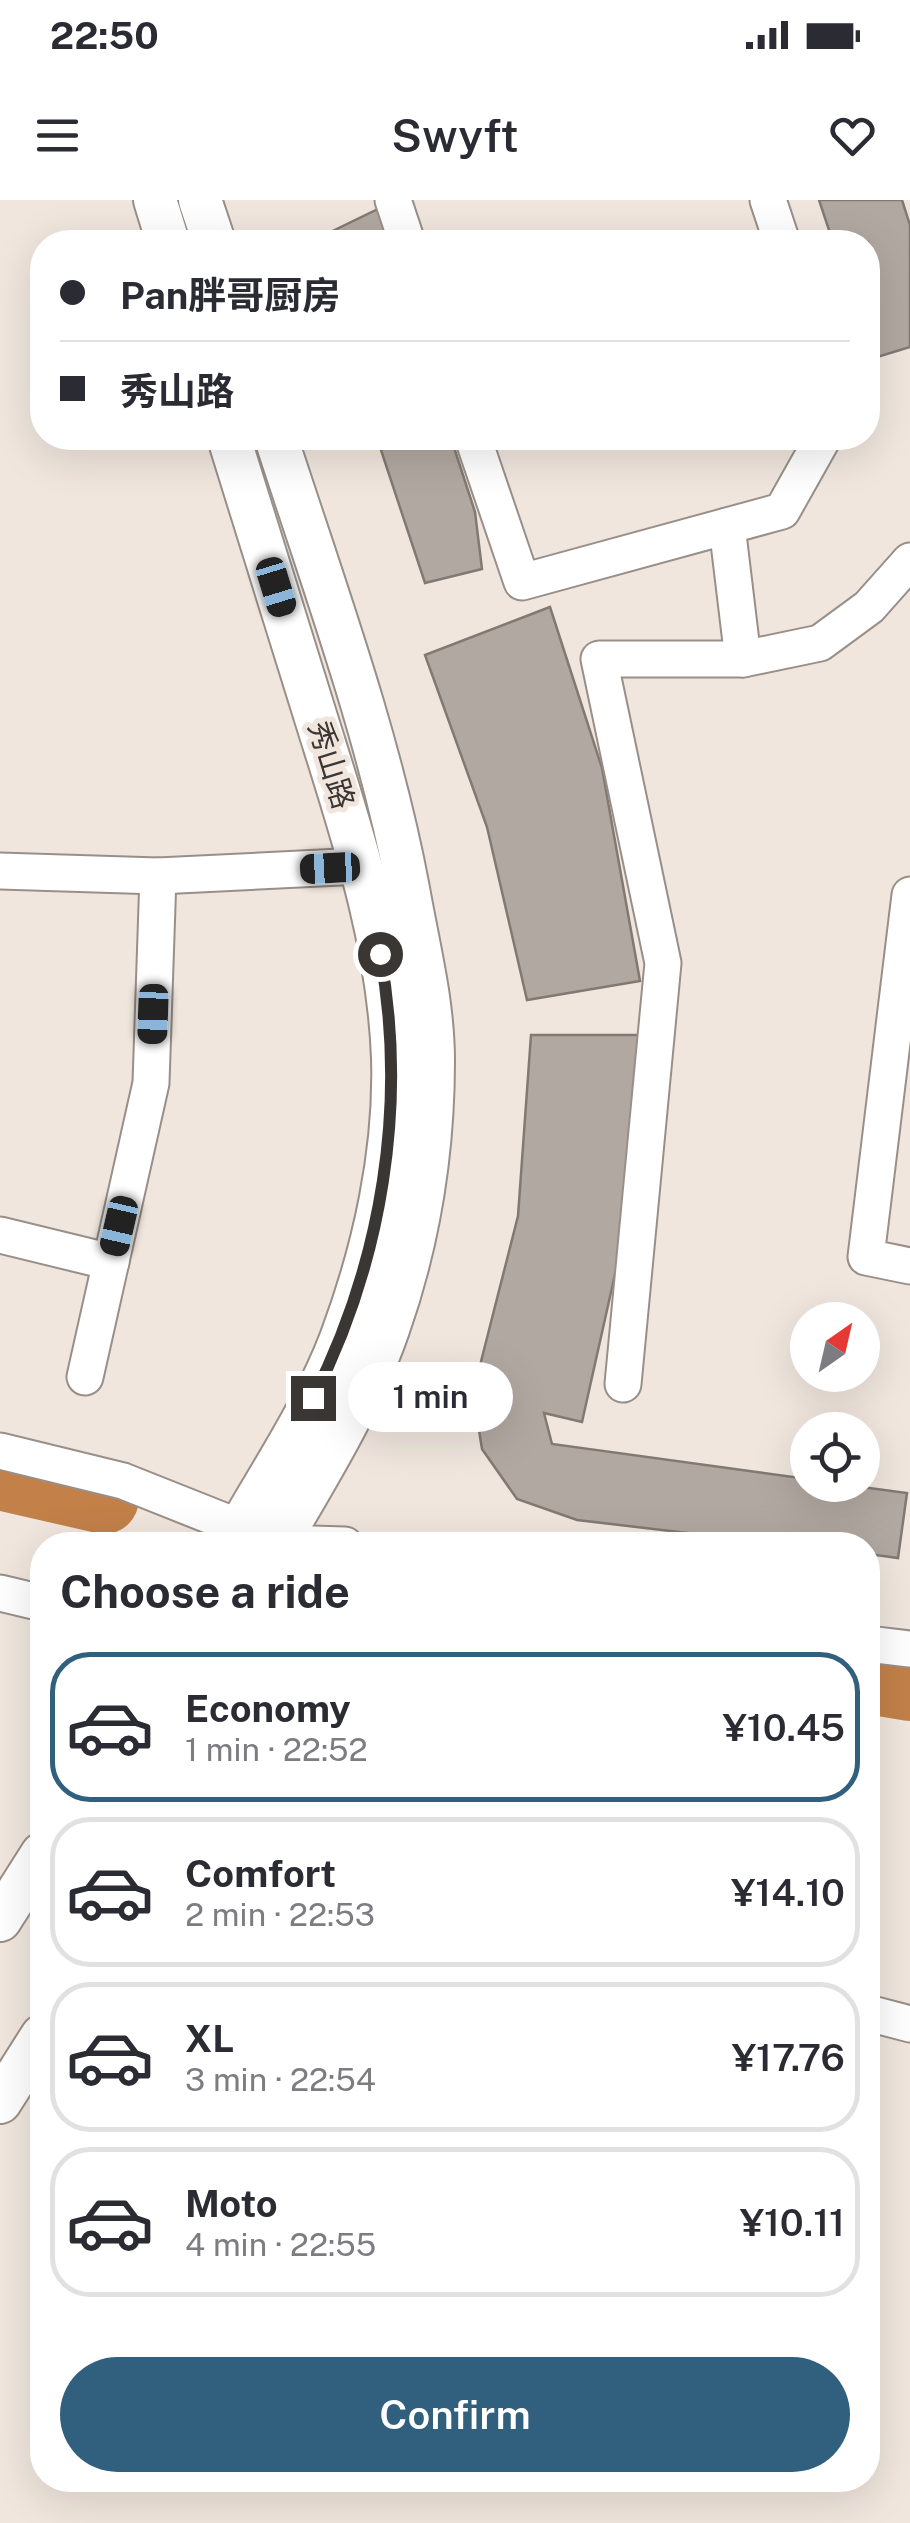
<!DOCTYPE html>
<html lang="en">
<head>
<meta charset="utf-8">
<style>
	:root { --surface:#fff; --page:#f7f7f7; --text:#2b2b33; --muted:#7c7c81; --line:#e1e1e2; --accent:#30607e }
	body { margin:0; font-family:"Public Sans","Noto Sans SC",sans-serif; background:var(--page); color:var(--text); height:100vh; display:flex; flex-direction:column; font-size:38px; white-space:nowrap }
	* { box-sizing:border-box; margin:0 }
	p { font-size:32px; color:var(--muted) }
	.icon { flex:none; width:55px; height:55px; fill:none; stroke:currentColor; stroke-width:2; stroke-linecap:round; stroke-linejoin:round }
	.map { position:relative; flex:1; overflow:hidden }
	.drawer { position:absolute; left:30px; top:1332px; width:850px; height:960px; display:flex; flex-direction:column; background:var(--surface); border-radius:40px; box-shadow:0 10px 40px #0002 }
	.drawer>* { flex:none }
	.guide { position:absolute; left:30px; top:30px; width:850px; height:220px; border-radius:40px; box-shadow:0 10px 40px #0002; display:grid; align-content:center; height:220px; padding:0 30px; background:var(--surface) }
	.needle { width:65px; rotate:34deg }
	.tools { position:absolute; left:790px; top:1102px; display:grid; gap:20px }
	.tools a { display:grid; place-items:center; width:90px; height:90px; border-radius:50%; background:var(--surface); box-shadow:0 10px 40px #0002; font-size:50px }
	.end { position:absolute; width:45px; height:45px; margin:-22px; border:12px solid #3a3633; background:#fff; box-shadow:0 0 0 5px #fff }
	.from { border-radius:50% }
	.bubble { position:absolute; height:70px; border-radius:35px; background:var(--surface); box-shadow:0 10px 40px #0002; font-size:32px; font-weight:600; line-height:70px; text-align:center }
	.car { position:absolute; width:30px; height:60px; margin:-30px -15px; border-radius:12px; box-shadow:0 0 8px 2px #0007; background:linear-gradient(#222 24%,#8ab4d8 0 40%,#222 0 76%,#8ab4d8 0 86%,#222 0) }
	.guide b { display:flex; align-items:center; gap:35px; height:95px; font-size:38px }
	.guide b+b { border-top:2px solid var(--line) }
	.guide i { width:25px; height:25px; background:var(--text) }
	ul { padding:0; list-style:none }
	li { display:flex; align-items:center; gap:30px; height:150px; margin:0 20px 15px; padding:0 10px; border:5px solid var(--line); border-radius:40px }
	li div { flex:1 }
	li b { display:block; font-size:38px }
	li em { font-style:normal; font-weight:600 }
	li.on { border-color:var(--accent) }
	li>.icon { width:90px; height:90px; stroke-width:1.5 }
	h2 { padding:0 30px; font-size:45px; line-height:120px }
	.cta { display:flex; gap:20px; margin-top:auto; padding:20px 30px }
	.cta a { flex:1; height:115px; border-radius:60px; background:var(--accent); color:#fff; font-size:40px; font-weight:600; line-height:115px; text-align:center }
	.status { display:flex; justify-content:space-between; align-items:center; height:70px; padding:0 50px; background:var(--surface); direction:ltr }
	.status svg { height:28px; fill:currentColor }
	header { display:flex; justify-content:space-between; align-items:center; height:130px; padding:0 30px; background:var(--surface); font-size:45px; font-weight:600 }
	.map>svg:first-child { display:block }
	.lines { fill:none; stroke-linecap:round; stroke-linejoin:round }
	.river { stroke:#c38149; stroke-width:70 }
	.building { fill:#b1a8a1; stroke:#827973; stroke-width:2.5 }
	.minor-casing { stroke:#988f88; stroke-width:39 }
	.tertiary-casing { stroke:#988f88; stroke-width:46 }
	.minor { stroke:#fff; stroke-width:35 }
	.tertiary { stroke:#fff; stroke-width:42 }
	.route { stroke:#3a3633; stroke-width:12 }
	.labels { text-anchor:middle; stroke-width:10; stroke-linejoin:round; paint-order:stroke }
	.street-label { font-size:30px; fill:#3a3633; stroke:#f0e6de }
</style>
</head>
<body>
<div class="status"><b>22:50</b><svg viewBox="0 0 49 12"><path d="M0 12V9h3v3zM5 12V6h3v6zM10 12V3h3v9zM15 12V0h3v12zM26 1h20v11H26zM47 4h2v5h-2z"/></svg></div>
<header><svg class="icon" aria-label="menu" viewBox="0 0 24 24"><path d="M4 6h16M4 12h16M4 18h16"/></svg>Swyft<svg class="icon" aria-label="heart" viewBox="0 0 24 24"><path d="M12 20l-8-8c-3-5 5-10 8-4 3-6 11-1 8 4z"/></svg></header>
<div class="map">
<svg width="910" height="2323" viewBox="0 0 910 2323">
	<rect width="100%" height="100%" fill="#f0e6de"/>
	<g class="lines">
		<g class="river">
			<path d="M0,1275L104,1299"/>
			<path d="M868,1479L910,1486"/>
		</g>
	</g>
	<g class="building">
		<path d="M819,0H902L910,25V147L871,159L868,149V42H833Z"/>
		<path d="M378,9L388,42H313L312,41Z"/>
		<path d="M377,238H451L475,312L482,369L425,383Z"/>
		<path d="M550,407L602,568L640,781L527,800L487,627L425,455Z"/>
		<path d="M531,835H639L626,1025L582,1222L544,1213L552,1244L808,1279V1285H847L907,1293L898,1358L868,1354V1345H789L577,1320L517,1299L482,1249L473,1193L518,1016Z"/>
	</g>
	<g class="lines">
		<g class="minor-casing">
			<g id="minor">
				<path d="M393,0L407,42"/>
				<path d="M768,0L782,42"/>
				<path d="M473,238L522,382L782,311L823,238"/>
				<path d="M727,326L743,459"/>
				<path d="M0,671L158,676L361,666"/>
				<path d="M910,695L866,1057L910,1066"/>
				<path d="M0,1035L111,1062"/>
				<path d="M85,1177L151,883L158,676"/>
				<path d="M623,1184L663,763L599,459H743L820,443L869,407L910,361"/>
				<path d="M0,1251L123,1281L279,1343L345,1345"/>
				<path d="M0,1393L42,1403"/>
				<path d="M868,1444L910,1449"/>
				<path d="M868,1813L910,1824"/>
			</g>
		</g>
		<g class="tertiary-casing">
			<g id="tertiary">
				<path d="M155,0L168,42"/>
				<path d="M200,0L214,42"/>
				<path d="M229,238C260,336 290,435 321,534C354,639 389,746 393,858C396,952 374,1051 341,1139C313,1212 268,1277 230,1345"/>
				<path d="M276,238C324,386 379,535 408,689C418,746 433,802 433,861C433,951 418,1044 388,1129C361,1206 318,1275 277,1345"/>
				<path d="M0,1720L42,1654"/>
				<path d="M0,1902L42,1836"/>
			</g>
		</g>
		<use href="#minor" class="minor"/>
		<use href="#tertiary" class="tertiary"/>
	</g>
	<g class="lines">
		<path class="route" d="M313,1198C382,1062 408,904 380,754"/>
	</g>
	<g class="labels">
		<g class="street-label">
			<text transform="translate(331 565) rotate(73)" y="10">秀山路</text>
		</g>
	</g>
</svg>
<div class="tools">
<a><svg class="needle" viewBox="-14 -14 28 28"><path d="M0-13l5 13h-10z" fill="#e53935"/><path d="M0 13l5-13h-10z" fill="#7c7c81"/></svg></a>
<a><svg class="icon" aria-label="locate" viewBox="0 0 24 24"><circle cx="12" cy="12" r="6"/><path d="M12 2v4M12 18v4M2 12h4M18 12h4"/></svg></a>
</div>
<i class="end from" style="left:380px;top:754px"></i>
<i class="end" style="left:313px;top:1198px"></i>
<div class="bubble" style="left:348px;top:1162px;width:165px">1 min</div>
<i class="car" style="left:276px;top:387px;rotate:163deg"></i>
<i class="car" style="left:330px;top:668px;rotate:267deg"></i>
<i class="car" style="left:153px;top:814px;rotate:182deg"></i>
<i class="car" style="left:119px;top:1026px;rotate:193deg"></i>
<div class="guide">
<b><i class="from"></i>Pan胖哥厨房</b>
<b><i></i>秀山路</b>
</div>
<section class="drawer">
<h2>Choose a ride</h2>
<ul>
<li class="on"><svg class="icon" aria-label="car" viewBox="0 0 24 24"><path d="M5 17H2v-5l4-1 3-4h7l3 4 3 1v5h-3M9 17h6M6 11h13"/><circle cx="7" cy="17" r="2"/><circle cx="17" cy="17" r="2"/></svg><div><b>Economy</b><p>1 min · 22:52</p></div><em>¥10.45</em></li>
<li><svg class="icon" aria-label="car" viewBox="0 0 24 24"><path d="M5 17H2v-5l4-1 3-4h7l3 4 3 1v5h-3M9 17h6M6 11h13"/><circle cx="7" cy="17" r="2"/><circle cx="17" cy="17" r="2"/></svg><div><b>Comfort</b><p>2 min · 22:53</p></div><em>¥14.10</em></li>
<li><svg class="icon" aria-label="car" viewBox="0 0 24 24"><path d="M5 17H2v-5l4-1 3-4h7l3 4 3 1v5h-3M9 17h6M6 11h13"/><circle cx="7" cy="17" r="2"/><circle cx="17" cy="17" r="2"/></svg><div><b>XL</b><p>3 min · 22:54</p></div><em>¥17.76</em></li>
<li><svg class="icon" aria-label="car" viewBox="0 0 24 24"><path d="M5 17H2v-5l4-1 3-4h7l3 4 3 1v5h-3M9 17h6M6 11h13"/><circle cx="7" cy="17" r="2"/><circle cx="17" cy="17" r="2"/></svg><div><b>Moto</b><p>4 min · 22:55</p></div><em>¥10.11</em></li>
</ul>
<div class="cta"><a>Confirm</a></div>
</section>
</div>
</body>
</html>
